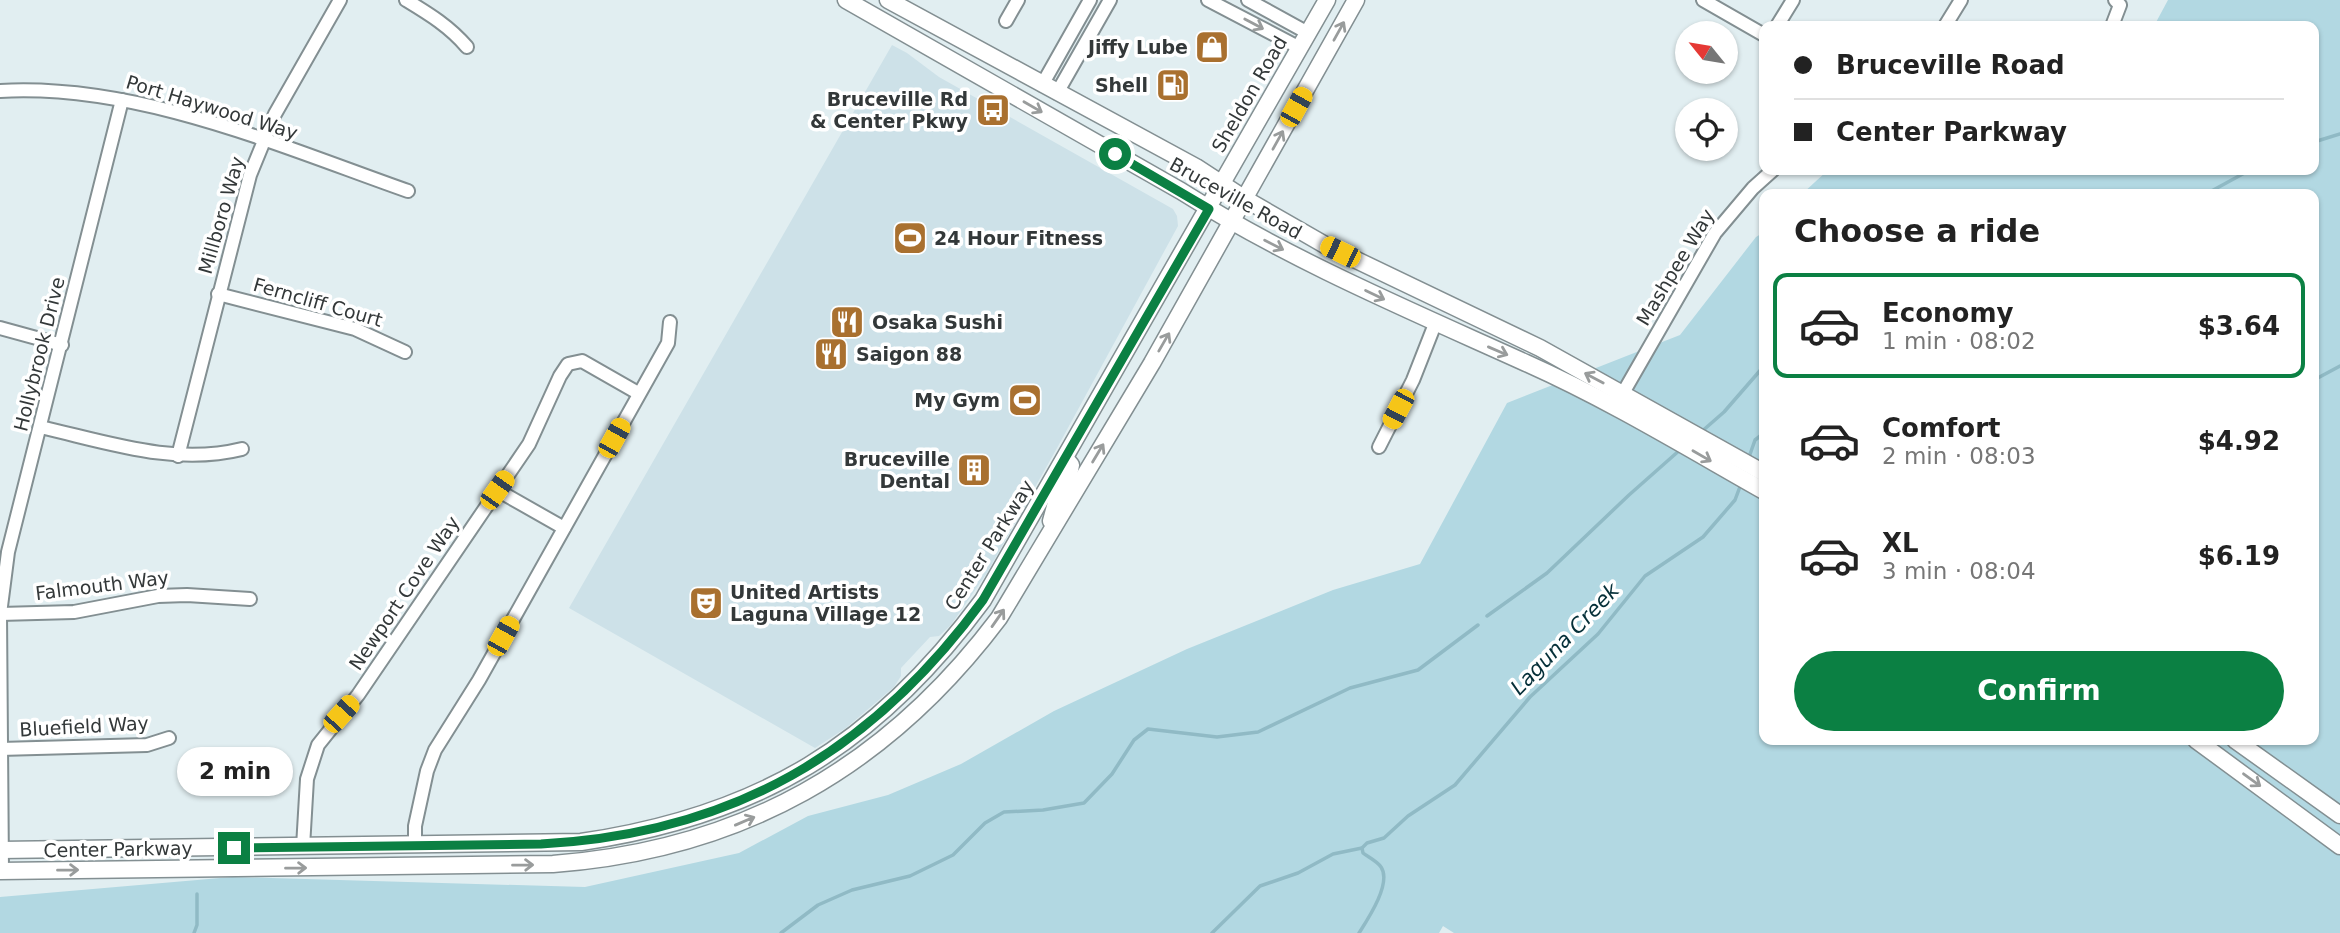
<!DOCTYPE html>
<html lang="en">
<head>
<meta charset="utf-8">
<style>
	:root { --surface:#fff; --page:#f6f6f6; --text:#222; --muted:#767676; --line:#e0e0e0; --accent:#0b8043 }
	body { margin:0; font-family:"DejaVu Sans",sans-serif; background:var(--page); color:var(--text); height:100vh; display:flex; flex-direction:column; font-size:26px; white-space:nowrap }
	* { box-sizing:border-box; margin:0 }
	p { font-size:23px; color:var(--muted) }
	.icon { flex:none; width:38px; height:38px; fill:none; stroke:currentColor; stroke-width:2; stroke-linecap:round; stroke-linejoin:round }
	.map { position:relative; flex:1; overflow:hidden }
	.side { position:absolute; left:1759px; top:189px; width:560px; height:556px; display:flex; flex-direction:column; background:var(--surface); border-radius:14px; box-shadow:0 2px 5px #0004 }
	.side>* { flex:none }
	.top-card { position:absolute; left:1759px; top:21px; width:560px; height:154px; border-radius:14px; box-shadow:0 2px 5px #0004; display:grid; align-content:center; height:154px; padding:0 35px; background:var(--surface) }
	.needle { width:46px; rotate:300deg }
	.fabs { position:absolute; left:1675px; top:21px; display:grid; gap:14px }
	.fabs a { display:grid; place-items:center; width:63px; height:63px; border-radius:50%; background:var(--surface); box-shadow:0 2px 5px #0004; font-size:35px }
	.end { position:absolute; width:32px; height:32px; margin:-16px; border:9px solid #0b8043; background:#fff; box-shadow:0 0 0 4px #fff }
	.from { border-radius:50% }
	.bubble { position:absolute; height:49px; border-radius:24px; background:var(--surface); box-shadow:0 2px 5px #0004; font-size:23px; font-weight:600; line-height:49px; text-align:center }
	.car { position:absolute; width:21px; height:42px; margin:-21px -10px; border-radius:9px; box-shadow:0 0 5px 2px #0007; background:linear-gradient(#f5c518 24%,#345 0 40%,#f5c518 0 76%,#345 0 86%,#f5c518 0) }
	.top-card b { display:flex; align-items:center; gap:24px; height:66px; font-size:26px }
	.top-card b+b { border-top:2px solid var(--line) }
	.top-card i { width:18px; height:18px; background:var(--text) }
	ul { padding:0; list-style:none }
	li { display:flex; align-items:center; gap:21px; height:105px; margin:0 14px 10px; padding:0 21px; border:4px solid transparent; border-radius:14px }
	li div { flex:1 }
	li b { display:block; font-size:26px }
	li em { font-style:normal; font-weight:600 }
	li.active { border-color:var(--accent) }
	li>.icon { width:63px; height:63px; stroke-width:1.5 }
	h2 { padding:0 35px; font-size:32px; line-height:84px }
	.button { display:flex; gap:14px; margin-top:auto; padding:14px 35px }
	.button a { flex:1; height:80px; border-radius:42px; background:var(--accent); color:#fff; font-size:28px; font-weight:600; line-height:80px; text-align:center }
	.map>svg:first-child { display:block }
	.built { fill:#cde1e8 }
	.green { fill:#b2d8e2 }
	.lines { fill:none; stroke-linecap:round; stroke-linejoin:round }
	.stream { stroke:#90bac5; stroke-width:3.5 }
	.minor-casing { stroke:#838f92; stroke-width:16 }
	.major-casing { stroke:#838f92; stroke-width:19 }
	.minor { stroke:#fff; stroke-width:12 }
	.major { stroke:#fff; stroke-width:16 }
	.oneway { stroke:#999c9c }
	.route { stroke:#0b8043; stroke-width:9 }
	.labels { text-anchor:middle; stroke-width:7; stroke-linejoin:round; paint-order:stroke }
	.poi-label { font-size:19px; font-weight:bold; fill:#333839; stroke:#fff; text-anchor:end }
	.street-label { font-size:19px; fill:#333839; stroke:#fff }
	.water-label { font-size:21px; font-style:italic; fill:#052f38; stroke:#fff }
</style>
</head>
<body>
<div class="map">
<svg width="2340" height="933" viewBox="0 0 2340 933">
	<rect width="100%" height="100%" fill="#e1eef1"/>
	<path class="built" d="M892,45L907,53L939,77L1173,209L1177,216L1178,226L1057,448L987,573L951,625L939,636L930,637L901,668V676L894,687L846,728L815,748L569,608Z"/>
	<path class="green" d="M2168,0H2340V933H1454L1443,926L1439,933H0V897L232,877L585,887L739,853L808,816L888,795L961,764L1054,711L1187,649L1333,590L1420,564L1507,403L1680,335L1756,237L1764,232V740H2314V194H1802L1828,170H2314V26H2154Z"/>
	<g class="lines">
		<g class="stream">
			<path d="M2314,142L2340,134"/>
			<path d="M2206,194L2250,170"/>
			<path d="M2314,380L2340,366"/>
			<path d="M1700,433L1724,412L1764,366"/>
			<path d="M1748,460L1755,440L1764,433"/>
			<path d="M1487,616L1547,573L1629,495L1681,449"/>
			<path d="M194,933L197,925V894"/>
			<path d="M781,933L818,905L852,890L910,876L953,855L985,823L1004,812L1043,810L1084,803L1112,774L1134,740L1148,729L1217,737L1258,732L1350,688L1418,670L1478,625"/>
			<path d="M1212,933L1260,886L1298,873L1333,854L1362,848"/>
			<path d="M1359,933C1368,919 1392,883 1381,867C1377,861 1368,857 1363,853L1362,848L1367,843L1384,838L1408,816L1455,785L1530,697L1598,634L1645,576L1703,537L1735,500L1741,484"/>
		</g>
		<g class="minor-casing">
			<g id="minor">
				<path d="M406,0C429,14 449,26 467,47"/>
				<path d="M1208,0L1300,48"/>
				<path d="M1248,0L1308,33"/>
				<path d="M1703,0L1764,35"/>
				<path d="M1006,21L1018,0"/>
				<path d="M1777,26L1793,0"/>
				<path d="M1945,26L1961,0"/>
				<path d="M2112,26L2120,5L2115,0"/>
				<path d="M1042,85L1090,0"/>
				<path d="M0,91C137,83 280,146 408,191"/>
				<path d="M1057,93L1110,0"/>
				<path d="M218,294L355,329L405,352"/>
				<path d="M0,328L62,345"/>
				<path d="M1623,393L1715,233L1753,188L1773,170"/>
				<path d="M40,427C107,442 174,466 242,449"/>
				<path d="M1379,447L1413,380L1435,324"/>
				<path d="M178,456L250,175L275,114L340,0"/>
				<path d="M497,490L564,528"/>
				<path d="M0,614L74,612L158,596L187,595L250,599"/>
				<path d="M0,749L147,745L169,738"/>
				<path d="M415,845V826L427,771L435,750L479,680L668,343L670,322"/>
				<path d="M303,847L307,779L318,745L358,695L529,444L560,376L568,364L582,361L638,393"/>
				<path d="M2,871L0,614L8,552L122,100"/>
			</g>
		</g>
		<g class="major-casing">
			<g id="major">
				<path d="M846,0L1181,191C1290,260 1409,310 1526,363C1609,400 1686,447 1764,491"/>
				<path d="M888,0L1196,167L1245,199L1325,245L1540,348L1764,473"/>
				<path d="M1051,521L1057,499L1068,480L1071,465L1066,459"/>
				<path d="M2196,740L2340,846"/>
				<path d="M2235,740L2340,815"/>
				<path d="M0,850L581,842C759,816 876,745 983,600L1327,0"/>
				<path d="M0,871L553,864C741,850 886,768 999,618L1152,363L1356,0"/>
			</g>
		</g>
		<use href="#minor" class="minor"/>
		<use href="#major" class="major"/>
	</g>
	<defs><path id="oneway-shaft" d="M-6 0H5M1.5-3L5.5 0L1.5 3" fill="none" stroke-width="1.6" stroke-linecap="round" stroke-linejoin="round" transform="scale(1.75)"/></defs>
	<g class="oneway">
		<use href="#oneway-shaft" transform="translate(1254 24) rotate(28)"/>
		<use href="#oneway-shaft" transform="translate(1339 31) rotate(-61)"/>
		<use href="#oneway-shaft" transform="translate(1033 107) rotate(30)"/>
		<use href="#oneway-shaft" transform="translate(1278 140) rotate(-61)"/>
		<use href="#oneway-shaft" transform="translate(1274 245) rotate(27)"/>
		<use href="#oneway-shaft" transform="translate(1375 295) rotate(26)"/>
		<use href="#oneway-shaft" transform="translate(1164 342) rotate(-60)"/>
		<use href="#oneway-shaft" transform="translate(1498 351) rotate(23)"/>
		<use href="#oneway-shaft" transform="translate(1594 378) rotate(-152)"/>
		<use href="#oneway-shaft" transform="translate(1098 453) rotate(-59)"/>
		<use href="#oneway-shaft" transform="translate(1702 456) rotate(30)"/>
		<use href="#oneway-shaft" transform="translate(998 618) rotate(-55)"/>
		<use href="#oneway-shaft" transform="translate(2252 780) rotate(36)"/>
		<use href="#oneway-shaft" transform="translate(745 821) rotate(-23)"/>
		<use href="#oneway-shaft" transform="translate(523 865) rotate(-1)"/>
		<use href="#oneway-shaft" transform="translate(296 868) rotate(-1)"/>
		<use href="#oneway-shaft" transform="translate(68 870) rotate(-1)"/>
	</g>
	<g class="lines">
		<path class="route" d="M234,848L541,844C731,834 871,753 983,600L1209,209L1115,154"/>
	</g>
	<defs>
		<g id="shop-square" transform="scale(1.75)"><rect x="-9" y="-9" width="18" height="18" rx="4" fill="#a9702f" stroke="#fff"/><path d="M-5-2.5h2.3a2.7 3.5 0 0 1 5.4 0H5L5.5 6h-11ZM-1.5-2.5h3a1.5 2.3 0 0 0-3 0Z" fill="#fff"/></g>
		<g id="fuel-square" transform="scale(1.75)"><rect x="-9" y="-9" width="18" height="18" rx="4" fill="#a9702f" stroke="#fff"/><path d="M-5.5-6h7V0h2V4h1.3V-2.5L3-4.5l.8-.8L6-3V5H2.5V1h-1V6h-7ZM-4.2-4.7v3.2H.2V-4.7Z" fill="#fff"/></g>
		<g id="bus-square" transform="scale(1.75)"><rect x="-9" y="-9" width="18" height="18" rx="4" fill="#a9702f" stroke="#fff"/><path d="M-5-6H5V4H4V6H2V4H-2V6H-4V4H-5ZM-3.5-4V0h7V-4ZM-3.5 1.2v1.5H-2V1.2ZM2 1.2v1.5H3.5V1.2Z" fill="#fff"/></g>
		<g id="stadium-square" transform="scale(1.75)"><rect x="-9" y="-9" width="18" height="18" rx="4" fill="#a9702f" stroke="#fff"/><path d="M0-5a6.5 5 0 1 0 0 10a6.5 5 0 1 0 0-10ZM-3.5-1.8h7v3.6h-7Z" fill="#fff"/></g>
		<g id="restaurant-square" transform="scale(1.75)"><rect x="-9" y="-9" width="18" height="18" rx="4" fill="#a9702f" stroke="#fff"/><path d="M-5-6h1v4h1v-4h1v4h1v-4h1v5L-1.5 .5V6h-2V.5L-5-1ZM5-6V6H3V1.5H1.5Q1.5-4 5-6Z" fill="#fff"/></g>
		<g id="building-square" transform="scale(1.75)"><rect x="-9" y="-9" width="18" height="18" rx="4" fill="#a9702f" stroke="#fff"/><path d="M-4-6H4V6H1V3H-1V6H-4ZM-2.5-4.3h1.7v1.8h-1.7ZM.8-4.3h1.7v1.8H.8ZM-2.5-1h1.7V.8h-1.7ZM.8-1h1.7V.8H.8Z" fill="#fff"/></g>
		<g id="theatre-square" transform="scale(1.75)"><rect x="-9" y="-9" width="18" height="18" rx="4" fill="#a9702f" stroke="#fff"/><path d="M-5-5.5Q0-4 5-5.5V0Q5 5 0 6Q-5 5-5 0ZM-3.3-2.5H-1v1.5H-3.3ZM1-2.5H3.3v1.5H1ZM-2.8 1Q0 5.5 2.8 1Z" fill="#fff"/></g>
	</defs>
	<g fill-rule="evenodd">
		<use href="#shop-square" x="1212" y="47"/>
		<use href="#fuel-square" x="1173" y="85"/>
		<use href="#bus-square" x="993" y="110"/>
		<use href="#stadium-square" x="910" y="238"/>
		<use href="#restaurant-square" x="847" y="322"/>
		<use href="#restaurant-square" x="831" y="354"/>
		<use href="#stadium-square" x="1025" y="400"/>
		<use href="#building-square" x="974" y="470"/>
		<use href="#theatre-square" x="706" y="603"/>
	</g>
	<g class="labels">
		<g class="poi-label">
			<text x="1188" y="54">Jiffy Lube</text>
			<text x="1148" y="92">Shell</text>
			<text x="968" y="106">Bruceville Rd<tspan x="968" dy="22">&amp; Center Pkwy</tspan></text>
			<text x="934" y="245" text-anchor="start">24 Hour Fitness</text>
			<text x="872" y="329" text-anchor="start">Osaka Sushi</text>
			<text x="856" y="361" text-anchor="start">Saigon 88</text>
			<text x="1000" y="407">My Gym</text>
			<text x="950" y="466">Bruceville<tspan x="950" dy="22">Dental</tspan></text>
			<text x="730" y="599" text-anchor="start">United Artists<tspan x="730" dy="22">Laguna Village 12</tspan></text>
		</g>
		<g class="street-label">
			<text transform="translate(1249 94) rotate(-60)" y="7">Sheldon Road</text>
			<text transform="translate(212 107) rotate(17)" y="7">Port Haywood Way</text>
			<text transform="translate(1236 198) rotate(29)" y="7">Bruceville Road</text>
			<text transform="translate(221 215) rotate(-74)" y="7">Millboro Way</text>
			<text transform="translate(1675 267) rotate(-59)" y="7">Mashpee Way</text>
			<text transform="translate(318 302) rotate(16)" y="7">Ferncliff Court</text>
			<text transform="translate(39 354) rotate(-76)" y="7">Hollybrook Drive</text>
			<text transform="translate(989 545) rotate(-58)" y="7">Center Parkway</text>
			<text transform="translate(102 585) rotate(-7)" y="7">Falmouth Way</text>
			<text transform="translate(404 593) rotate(-56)" y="7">Newport Cove Way</text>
			<text transform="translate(84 726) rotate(-3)" y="7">Bluefield Way</text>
			<text transform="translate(118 849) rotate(-1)" y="7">Center Parkway</text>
		</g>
		<g class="water-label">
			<text transform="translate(1565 639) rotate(-46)" y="7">Laguna Creek</text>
		</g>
	</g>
</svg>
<div class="fabs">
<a><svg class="needle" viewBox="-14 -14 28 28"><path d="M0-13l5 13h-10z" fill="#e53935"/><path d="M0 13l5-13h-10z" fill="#767676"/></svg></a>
<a><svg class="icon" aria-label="locate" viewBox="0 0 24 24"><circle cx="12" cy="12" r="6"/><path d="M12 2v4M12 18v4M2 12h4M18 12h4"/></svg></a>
</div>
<i class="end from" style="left:1115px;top:154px"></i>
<i class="end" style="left:234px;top:848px"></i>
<div class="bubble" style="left:177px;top:747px;width:116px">2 min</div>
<i class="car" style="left:1296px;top:107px;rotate:29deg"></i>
<i class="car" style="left:1340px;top:252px;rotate:296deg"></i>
<i class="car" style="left:1398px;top:409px;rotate:208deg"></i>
<i class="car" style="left:614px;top:438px;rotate:29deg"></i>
<i class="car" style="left:497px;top:490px;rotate:35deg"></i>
<i class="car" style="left:503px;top:636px;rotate:29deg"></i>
<i class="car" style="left:341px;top:714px;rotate:42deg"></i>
<div class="top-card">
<b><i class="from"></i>Bruceville Road</b>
<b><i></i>Center Parkway</b>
</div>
<section class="side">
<h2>Choose a ride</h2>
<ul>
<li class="active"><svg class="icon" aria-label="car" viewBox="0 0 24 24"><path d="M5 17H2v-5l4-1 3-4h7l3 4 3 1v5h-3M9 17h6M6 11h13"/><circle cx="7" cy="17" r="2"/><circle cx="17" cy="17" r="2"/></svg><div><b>Economy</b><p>1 min · 08:02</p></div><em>$3.64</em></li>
<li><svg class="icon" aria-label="car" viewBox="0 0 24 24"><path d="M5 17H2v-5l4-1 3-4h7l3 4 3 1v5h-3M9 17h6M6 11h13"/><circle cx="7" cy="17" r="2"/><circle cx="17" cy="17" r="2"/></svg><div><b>Comfort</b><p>2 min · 08:03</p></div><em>$4.92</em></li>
<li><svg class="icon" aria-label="car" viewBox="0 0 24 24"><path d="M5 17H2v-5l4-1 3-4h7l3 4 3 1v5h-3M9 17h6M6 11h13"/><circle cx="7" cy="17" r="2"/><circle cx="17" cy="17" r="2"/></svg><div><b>XL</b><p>3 min · 08:04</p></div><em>$6.19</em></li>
</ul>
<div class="button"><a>Confirm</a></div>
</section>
</div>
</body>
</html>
